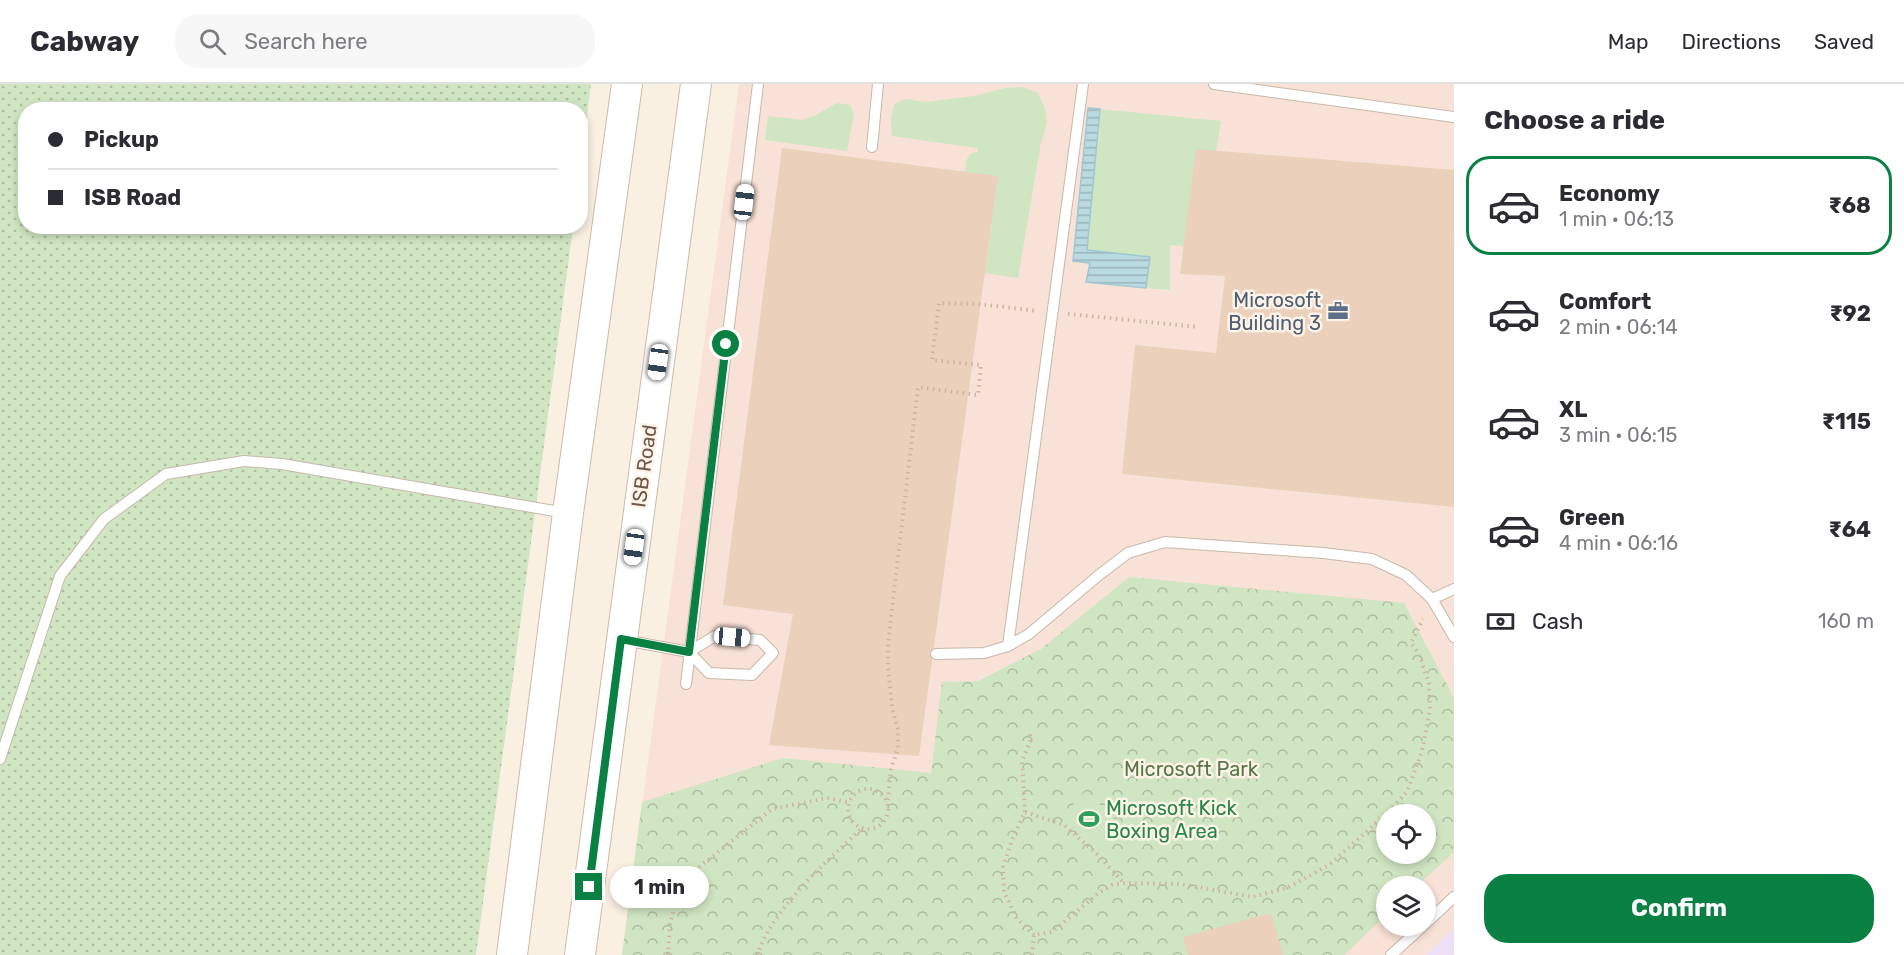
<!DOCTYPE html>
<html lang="en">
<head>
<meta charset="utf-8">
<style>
	:root { --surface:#fff; --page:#f7f7f7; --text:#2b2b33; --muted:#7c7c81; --line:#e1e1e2; --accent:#0b8043 }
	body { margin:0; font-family:Rubik,sans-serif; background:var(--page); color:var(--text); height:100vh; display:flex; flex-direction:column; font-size:22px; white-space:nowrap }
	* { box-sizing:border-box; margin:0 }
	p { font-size:20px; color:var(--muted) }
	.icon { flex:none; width:33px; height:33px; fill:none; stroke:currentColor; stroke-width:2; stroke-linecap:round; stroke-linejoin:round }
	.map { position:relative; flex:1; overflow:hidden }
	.side { display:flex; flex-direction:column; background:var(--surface); width:450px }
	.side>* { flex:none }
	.top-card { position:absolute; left:18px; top:18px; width:570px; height:132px; border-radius:24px; box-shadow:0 3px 9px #0003; display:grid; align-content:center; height:132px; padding:0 30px; background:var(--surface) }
	.tools { position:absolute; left:1376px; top:720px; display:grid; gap:12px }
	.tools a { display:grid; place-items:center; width:60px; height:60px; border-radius:50%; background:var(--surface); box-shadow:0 3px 9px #0003; font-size:30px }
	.end { position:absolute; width:27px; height:27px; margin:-14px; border:8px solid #0b8043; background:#fff; box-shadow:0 0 0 3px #fff }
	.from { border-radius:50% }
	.bubble { position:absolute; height:42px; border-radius:21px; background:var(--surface); box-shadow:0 3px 9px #0003; font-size:20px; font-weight:700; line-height:42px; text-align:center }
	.car { position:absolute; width:18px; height:36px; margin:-18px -9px; border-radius:8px; box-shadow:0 0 4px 2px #0007; background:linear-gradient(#fff 24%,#345 0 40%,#fff 0 76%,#345 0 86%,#fff 0) }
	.top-card b { display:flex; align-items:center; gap:21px; height:57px; font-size:22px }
	.top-card b+b { border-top:2px solid var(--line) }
	.top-card i { width:15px; height:15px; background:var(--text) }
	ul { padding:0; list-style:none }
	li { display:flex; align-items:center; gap:18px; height:99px; margin:0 12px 9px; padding:0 18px; border:3px solid transparent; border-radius:24px }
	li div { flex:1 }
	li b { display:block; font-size:22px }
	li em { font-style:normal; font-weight:700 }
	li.on { border-color:var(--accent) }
	li>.icon { width:54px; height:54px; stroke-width:1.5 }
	h2 { padding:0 30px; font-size:27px; line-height:72px }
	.pay { display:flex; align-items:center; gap:15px; height:66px; padding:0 30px; font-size:22px }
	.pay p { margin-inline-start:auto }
	.action { display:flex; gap:12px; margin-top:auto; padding:12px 30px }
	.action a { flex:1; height:69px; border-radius:24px; background:var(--accent); color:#fff; font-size:24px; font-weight:700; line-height:69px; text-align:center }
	header { display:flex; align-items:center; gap:36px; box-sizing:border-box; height:84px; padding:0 30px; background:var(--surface); border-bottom:2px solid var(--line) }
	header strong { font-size:28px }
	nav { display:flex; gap:33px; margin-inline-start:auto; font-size:21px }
	.search { width:420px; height:54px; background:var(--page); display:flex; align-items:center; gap:15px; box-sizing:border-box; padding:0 21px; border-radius:24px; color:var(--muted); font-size:22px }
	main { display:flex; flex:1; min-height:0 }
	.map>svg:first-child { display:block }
	.commercial { fill:#f8e1d6; fill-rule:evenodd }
	.education { fill:#eddff5 }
	.grass { fill:url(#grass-dots) }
	.forest { fill:url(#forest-crowns); fill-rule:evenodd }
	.garden { fill:#d0e5c2 }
	.water { fill:url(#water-rules); stroke:#a0c8d1; stroke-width:1.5 }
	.building { fill:#ebd0bc }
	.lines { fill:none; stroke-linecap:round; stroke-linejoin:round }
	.lane-casing { stroke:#c8b8aa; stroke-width:12 }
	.secondary-casing { stroke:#cdbaaa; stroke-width:32 }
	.path { stroke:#d0b3a0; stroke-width:4; stroke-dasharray:1.5 4.5; stroke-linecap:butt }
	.lane { stroke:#fff; stroke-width:10 }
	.secondary { stroke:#fff; stroke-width:30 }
	.route { stroke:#0b8043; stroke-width:8 }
	.labels { text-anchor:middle; stroke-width:5; stroke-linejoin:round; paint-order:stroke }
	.service-label { font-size:20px; fill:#4e5e75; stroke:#fdf4e7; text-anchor:end }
	.street-label { font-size:20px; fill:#6d584b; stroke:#fdf4e7 }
	.park-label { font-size:20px; fill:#557848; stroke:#fdf4e7 }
	.leisure-label { font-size:20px; fill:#27864d; stroke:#fdf4e7; text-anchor:start }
</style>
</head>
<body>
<header>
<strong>Cabway</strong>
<div class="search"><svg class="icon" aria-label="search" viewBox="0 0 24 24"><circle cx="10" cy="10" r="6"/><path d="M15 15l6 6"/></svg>Search here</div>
<nav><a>Map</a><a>Directions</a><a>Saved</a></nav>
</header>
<main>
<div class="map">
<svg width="1454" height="871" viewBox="0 0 1454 871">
	<defs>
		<pattern id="grass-dots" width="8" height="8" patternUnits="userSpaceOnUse" patternTransform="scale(1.5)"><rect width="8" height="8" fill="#d0e5c2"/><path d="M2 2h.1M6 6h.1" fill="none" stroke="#adbca0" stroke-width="1.8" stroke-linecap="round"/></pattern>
		<pattern id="forest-crowns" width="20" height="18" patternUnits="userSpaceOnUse" patternTransform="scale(1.5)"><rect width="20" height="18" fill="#d0e5c2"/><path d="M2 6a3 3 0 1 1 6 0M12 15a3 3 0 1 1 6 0" fill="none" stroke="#adbca0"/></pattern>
		<pattern id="water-rules" width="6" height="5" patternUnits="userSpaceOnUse" patternTransform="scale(1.5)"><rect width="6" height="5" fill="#b9dae0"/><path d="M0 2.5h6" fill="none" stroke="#9bb4b8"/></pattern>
	</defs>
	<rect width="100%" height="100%" fill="#f9f0e2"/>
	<path class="commercial" d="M739,0H1454V844L1426,871H622ZM1386,730H1425V770H1386ZM1386,802H1425V842H1386Z"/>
	<path class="education" d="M1454,844V871H1426Z"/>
	<path class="grass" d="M0,0H591L581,83L580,26H26V142L573,143L476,871H0Z"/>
	<path class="forest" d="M1129,493L1404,519L1454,614V768L1417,802H1386V831L1344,871H622L642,718L783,674L931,689L942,598L978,597L1041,565ZM1386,730H1425V770H1386Z"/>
	<g class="garden">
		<path d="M1022,3L1038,9C1049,31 1049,36 1041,58L1018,194L985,189L998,93L965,88L966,77L971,69L978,68L977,64L892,52L891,35L894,20L906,15L926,18L974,12L1005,4Z"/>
		<path d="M837,19L850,21L854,30L847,67L765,56L768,32L802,36L814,32Z"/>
		<path d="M1100,25L1221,37L1216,67L1196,66L1184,162L1170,161V206L1146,204L1150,173L1087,166Z"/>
		<path d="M1086,707L1116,737L1091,761L1061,733Z"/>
	</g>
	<path class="water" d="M1088,24L1100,25L1087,166L1150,173L1146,204L1086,198L1090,179L1073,177Z"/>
	<g class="building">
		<path d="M782,64L998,92L919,672L769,661L793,530L723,521Z"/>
		<path d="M1196,65L1454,86V423L1122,390L1135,261L1216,269L1225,192L1180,190Z"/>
		<path d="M1271,829L1283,871H1188L1183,853Z"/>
	</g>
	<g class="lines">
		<g class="lane-casing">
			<g id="lane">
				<path d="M1083,0L1008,562L1029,550L1099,491L1128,469L1165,458L1323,469L1372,475L1406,491L1432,515L1454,505"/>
				<path d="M1214,0L1454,33"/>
				<path d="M872,63L878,0"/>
				<path d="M1432,515L1454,553"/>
				<path d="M715,552L760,556L773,569L752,591L709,589L689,568Z"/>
				<path d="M624,556L689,568"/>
				<path d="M936,570L984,569L1008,562"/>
				<path d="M686,600L758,0"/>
				<path d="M0,675L60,492L104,435L166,390L244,377L282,380L566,429"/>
				<path d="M1425,840L1454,813"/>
				<path d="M1391,871L1423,842"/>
			</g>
		</g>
		<g class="secondary-casing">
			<g id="secondary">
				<path d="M512,871L568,429L627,0"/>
				<path d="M580,871L696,0"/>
			</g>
		</g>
		<g class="path">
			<path d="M1068,230L1198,243"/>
			<circle cx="868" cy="725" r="20"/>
			<path d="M888,716L891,685L898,664V646L892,623L888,583V559L918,303L978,311L981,281L932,276L939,219L979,220L1037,227"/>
			<path d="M1025,728L1022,677L1031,655L1029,646"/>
			<path d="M1034,851L1017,835L1004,808L1003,783L1013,753L1025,728L1064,741L1097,770L1124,799"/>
			<path d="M668,871L670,840L677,813L698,784L772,725L827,714L848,718"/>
			<path d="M757,871C774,823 825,779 861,745"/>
			<path d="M1032,871L1034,851L1052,848L1100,808L1112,801L1125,799L1181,800L1252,813L1287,804L1329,781L1385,731L1407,708L1422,667L1430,625L1429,600L1419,570L1411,559L1423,535"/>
		</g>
		<use href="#lane" class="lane"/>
		<use href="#secondary" class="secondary"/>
	</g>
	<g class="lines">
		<path class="route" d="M589,803L621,555L689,568L726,260"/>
	</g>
	<defs>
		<g id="office-bare" transform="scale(1.62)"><path d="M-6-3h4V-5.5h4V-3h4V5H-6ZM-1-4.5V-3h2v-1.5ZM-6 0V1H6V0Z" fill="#5c6f8a" stroke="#fdf4e7" stroke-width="2.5" paint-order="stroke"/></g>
		<g id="stadium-bare" transform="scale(1.62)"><path d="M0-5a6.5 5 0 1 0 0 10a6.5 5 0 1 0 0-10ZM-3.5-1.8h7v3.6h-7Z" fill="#2e9e5b" stroke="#fdf4e7" stroke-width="2.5" paint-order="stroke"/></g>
	</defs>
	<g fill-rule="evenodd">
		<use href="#office-bare" x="1338" y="227"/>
		<use href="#stadium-bare" x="1089" y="735"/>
	</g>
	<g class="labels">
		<g class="service-label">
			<text x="1321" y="223">Microsoft<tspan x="1321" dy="23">Building 3</tspan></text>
		</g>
		<g class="street-label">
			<text transform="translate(644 382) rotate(-82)" y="7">ISB Road</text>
		</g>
		<g class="park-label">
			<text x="1191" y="692">Microsoft Park</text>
		</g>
		<g class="leisure-label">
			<text x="1106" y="731">Microsoft Kick<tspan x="1106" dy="23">Boxing Area</tspan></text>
		</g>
	</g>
</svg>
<div class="tools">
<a><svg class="icon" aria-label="locate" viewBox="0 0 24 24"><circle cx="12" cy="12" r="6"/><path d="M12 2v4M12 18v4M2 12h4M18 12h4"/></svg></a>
<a><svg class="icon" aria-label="layers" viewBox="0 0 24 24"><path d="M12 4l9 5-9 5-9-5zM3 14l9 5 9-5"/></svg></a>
</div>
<i class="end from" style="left:726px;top:260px"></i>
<i class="end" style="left:589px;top:803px"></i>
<div class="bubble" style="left:610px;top:782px;width:99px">1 min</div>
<i class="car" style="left:744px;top:118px;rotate:7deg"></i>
<i class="car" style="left:658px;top:278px;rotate:188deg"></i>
<i class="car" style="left:634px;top:463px;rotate:188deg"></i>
<i class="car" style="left:732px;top:553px;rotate:95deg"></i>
<div class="top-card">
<b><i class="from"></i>Pickup</b>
<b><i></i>ISB Road</b>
</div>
</div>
<section class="side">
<h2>Choose a ride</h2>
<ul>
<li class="on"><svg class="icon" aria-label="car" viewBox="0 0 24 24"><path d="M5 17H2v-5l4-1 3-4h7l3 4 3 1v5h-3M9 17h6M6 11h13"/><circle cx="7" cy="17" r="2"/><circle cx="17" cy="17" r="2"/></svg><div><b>Economy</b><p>1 min · 06:13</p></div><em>₹68</em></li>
<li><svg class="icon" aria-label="car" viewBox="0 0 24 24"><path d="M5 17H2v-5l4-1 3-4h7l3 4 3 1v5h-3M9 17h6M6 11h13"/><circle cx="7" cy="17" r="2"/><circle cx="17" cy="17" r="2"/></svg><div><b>Comfort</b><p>2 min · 06:14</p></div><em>₹92</em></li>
<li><svg class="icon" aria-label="car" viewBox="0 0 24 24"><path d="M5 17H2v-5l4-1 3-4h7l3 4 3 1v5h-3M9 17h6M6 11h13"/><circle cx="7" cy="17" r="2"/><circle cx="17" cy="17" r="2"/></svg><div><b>XL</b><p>3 min · 06:15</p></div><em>₹115</em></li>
<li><svg class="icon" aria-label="car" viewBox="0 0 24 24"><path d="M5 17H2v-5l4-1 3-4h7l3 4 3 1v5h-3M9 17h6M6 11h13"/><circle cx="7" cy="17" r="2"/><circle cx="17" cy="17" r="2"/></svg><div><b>Green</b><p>4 min · 06:16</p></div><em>₹64</em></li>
</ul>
<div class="pay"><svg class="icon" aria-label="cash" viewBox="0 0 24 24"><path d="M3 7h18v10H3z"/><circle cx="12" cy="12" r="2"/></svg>Cash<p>160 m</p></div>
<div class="action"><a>Confirm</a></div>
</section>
</main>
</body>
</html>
